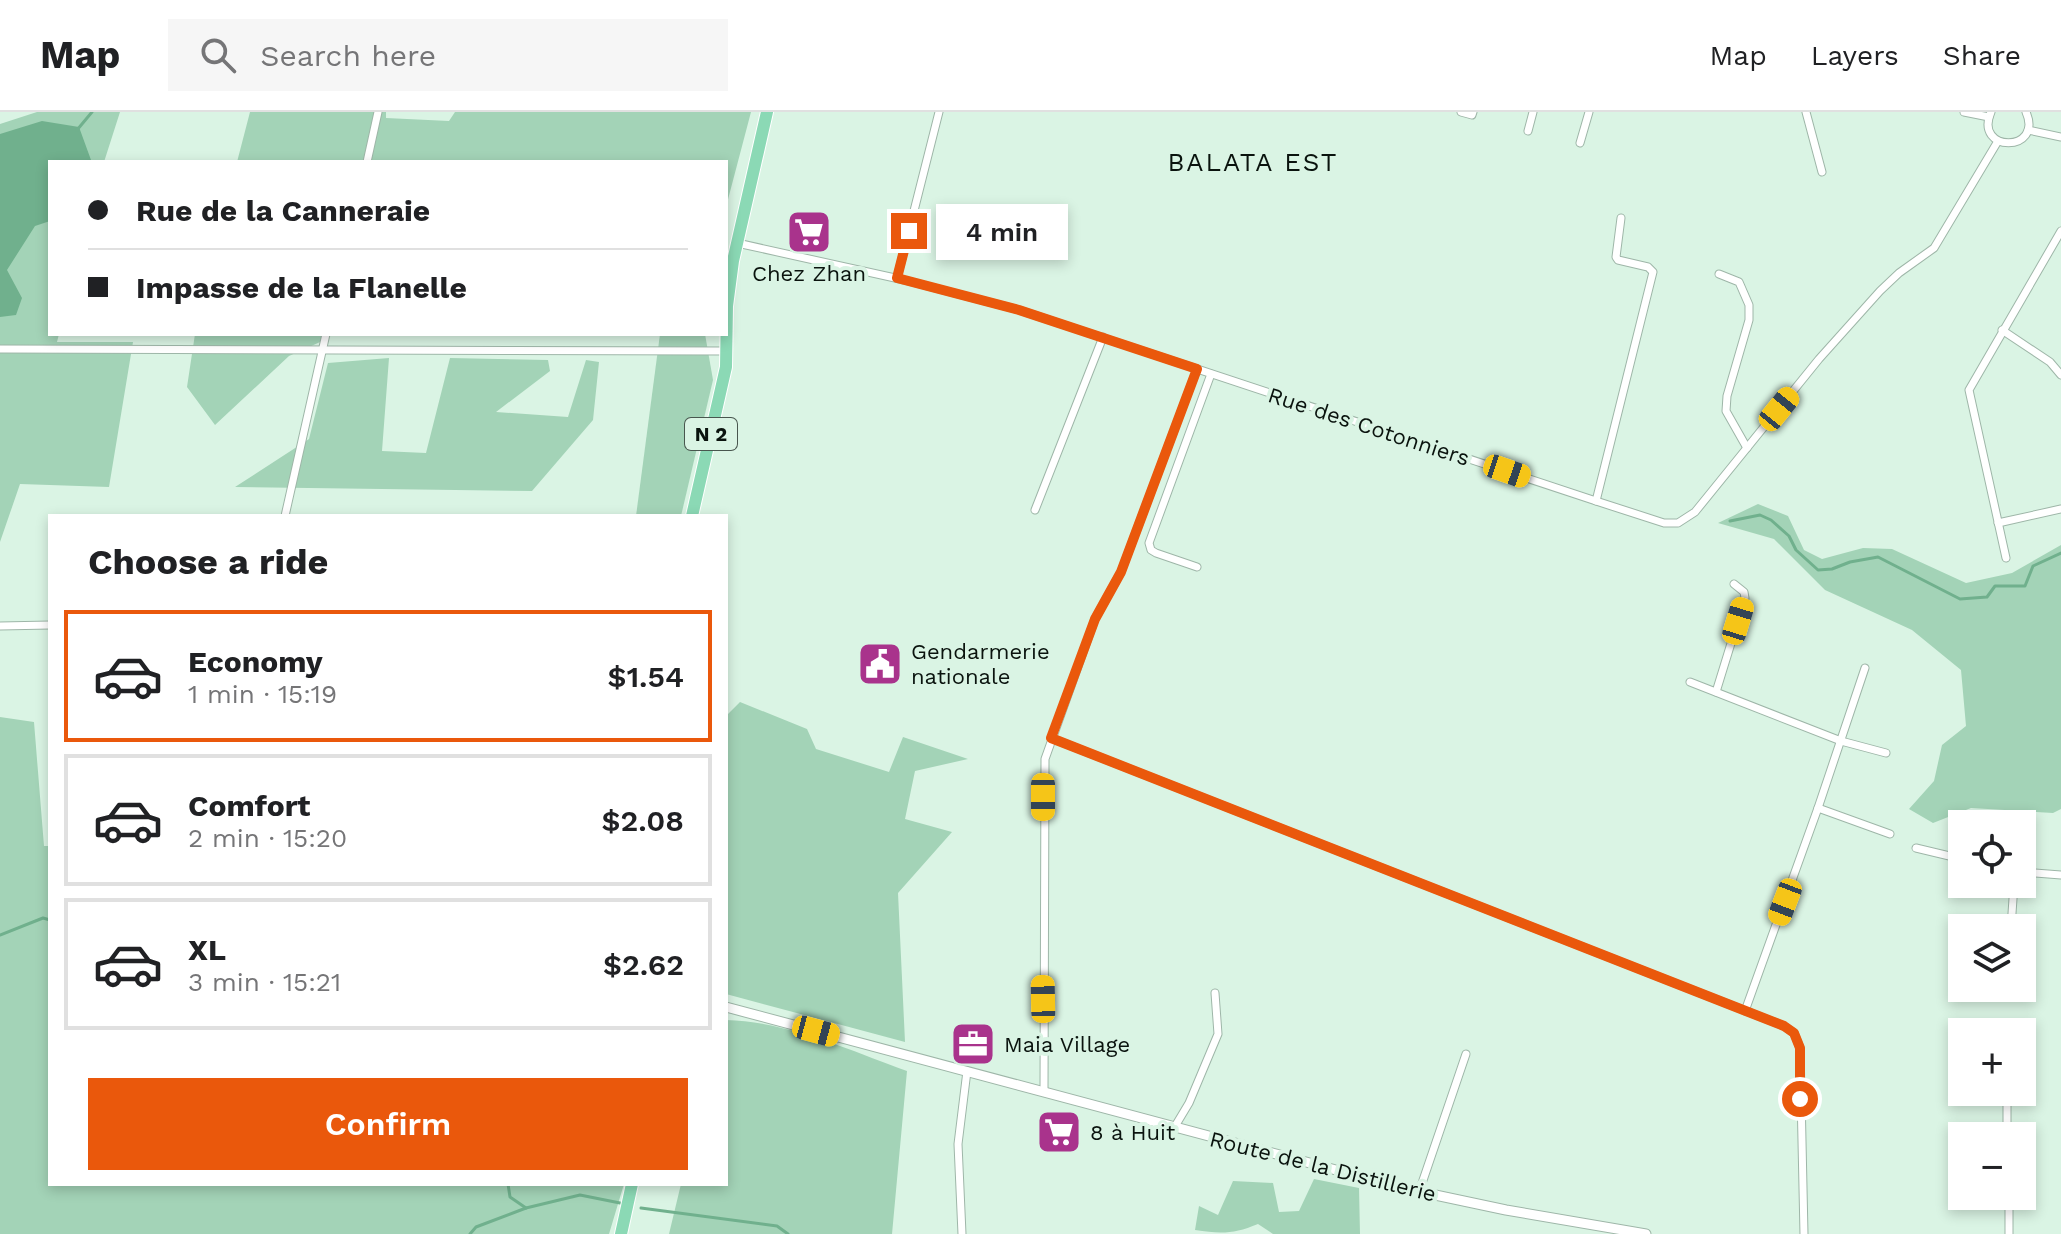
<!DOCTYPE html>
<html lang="en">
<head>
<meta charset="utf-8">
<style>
	:root { --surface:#fff; --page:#f6f6f6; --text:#202124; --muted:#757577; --line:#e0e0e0; --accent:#ea580c }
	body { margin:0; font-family:"Work Sans",sans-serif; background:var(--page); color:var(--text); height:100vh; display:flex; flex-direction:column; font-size:30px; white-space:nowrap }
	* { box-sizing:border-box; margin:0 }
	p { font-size:26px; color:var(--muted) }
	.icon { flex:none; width:44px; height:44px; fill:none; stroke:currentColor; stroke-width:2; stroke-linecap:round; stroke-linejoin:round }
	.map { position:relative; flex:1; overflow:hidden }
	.panel { position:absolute; left:48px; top:402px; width:680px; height:672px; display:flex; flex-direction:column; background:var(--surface); border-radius:0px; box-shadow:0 4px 12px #0003 }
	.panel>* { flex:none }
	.guide { position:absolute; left:48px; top:48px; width:680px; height:176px; border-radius:0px; box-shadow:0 4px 12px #0003; display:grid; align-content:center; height:176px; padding:0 40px; background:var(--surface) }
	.tools { position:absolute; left:1948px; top:698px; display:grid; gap:16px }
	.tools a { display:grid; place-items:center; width:88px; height:88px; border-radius:0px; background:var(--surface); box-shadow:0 4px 12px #0003; font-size:40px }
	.end { position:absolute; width:36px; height:36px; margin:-18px; border:10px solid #ea580c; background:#fff; box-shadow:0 0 0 4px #fff }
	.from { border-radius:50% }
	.bubble { position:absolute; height:56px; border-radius:0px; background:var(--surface); box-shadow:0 4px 12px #0003; font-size:26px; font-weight:600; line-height:56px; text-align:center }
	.car { position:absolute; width:24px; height:48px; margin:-24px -12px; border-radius:10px; box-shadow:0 0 6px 2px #0007; background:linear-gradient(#f5c518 24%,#345 0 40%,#f5c518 0 76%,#345 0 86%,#f5c518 0) }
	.guide b { display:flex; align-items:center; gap:28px; height:76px; font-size:30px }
	.guide b+b { border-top:2px solid var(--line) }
	.guide i { width:20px; height:20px; background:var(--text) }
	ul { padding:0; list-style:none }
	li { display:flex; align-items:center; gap:24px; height:132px; margin:0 16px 12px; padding:0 24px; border:4px solid var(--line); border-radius:0px }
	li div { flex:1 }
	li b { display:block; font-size:30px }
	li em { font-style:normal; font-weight:600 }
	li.current { border-color:var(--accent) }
	li>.icon { width:72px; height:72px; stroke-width:1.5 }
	h2 { padding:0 40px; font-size:36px; line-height:96px }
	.button { display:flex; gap:16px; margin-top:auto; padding:16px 40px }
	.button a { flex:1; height:92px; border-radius:0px; background:var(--accent); color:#fff; font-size:32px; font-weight:600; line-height:92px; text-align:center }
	header { display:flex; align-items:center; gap:48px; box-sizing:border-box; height:112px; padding:0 40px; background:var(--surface); border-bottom:2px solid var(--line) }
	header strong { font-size:38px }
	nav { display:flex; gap:44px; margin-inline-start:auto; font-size:28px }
	.search { width:560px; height:72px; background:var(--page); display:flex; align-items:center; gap:20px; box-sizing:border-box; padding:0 28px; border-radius:0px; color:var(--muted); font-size:30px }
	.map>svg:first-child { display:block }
	.green { fill:#a3d3b7 }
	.water { fill:#70b08d }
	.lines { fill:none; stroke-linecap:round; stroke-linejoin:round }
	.stream { stroke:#70b08d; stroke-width:3 }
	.minor-casing { stroke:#9eb6a8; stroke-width:9 }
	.tertiary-casing { stroke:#9eb6a8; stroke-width:11 }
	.primary-casing { stroke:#fff; stroke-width:14 }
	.minor { stroke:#fff; stroke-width:7 }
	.tertiary { stroke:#fff; stroke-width:9 }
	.primary { stroke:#8bd9b5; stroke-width:12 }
	.route { stroke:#ea580c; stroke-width:10 }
	.labels { text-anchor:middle; stroke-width:8; stroke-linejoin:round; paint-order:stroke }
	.shield { fill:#daf4e4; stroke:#48564e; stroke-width:2 }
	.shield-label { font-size:20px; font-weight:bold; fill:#0a130e }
	.poi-label { font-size:22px; fill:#0a130e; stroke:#daf4e4; text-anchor:start }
	.street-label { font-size:22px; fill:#0a130e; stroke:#daf4e4 }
	.quarter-label { font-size:26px; letter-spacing:2px; fill:#0a130e; stroke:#daf4e4 }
</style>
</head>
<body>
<header>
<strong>Map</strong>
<div class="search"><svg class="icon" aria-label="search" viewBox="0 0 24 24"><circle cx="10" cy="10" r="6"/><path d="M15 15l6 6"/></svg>Search here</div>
<nav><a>Map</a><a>Layers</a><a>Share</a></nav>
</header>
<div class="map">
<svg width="2061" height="1122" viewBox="0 0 2061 1122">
	<rect width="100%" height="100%" fill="#daf4e4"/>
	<g class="green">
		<path d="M37,0H120L104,50H50V222H59L57,230H133L109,375L20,372L0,430V12Z"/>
		<path d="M250,0H386V6L449,9L455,0H751L726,95V50H237Z"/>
		<path d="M195,222H330L329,226L289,244L215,313L187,275Z"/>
		<path d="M660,222H705L713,268L681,404H636Z"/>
		<path d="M389,246L382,339L426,341L450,246L548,248L550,259L496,300L568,305L586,248L599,250L593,308L532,379L235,375L309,327L328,251Z"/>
		<path d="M1758,392L1788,404L1804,438L1822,447L1863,436L1892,437L1966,471L2012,461L2061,433V697L2053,701L1971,696L1933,711L1909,697L1934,669L1942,633L1966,614L1961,558L1912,518L1825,478L1774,427L1718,411Z"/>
		<path d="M740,590L807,617L816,637L889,660L903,625L968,647L915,659L905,707L952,720L898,781L905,930L726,882V604Z"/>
		<path d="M0,605L34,610L44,734H50V1072H624L609,1122H0Z"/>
		<path d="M726,908C786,909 852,939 907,959L892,1122H669L681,1072H726Z"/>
		<path d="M1314,1067L1359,1076L1360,1122H1273L1258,1112C1234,1122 1221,1122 1195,1118L1199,1094L1218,1103L1233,1069L1273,1071L1279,1100L1299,1099Z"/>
	</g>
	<path class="water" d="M42,9L79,15L91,48L50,50V109L35,114L7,158L22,186L16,203L0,205V22Z"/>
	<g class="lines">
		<g class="stream">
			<path d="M77,18L92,0"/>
			<path d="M1730,409L1760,403L1771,408L1789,424L1796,438L1818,458L1832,457L1850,450L1878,445L1960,487L1987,485L1995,474H2025L2033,454L2061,441"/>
			<path d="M0,823L43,806L50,808"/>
			<path d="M508,1072L510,1085L526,1096L580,1083L620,1091"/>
			<path d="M641,1096L777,1114L788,1122"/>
			<path d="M470,1122L476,1115L526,1096"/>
		</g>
		<g class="minor-casing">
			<g id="minor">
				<path d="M1461,0L1472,3L1473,0"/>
				<path d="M1806,0L1822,60"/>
				<path d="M1964,0L1989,5"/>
				<path d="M1991,0C1973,41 2044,41 2026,0"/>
				<path d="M2028,18L2061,25"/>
				<path d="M1528,19L1533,0"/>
				<path d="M1580,31L1589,0"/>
				<path d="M367,50L378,0"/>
				<path d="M737,131L904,168L1019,198L1596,389L1664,411H1678L1695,400L1819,247L1880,179L1899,161L1934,136L1998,29"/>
				<path d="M1719,162L1739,170L1749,193V208L1727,284L1726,299L1747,336"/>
				<path d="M897,166L939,0"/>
				<path d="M2002,218L2050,250L2061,263"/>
				<path d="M0,237L728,239"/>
				<path d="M1596,389L1653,160L1648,155L1618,148L1616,145L1621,106"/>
				<path d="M1035,398L1103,225"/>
				<path d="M285,404L326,222"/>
				<path d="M1998,411L2061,397"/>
				<path d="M2006,446L1969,278L2061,119"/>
				<path d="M1197,455L1156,441L1151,438L1149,431L1211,262"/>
				<path d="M0,514L50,513"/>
				<path d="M1690,570L1841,629L1886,641"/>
				<path d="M1716,580L1745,486L1744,480L1734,472"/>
				<path d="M1051,626L1784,914L1794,921L1800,936L1804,1122"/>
				<path d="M1818,696L1890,722"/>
				<path d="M1916,736L1962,747"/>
				<path d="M2022,760L2061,763"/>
				<path d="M2011,816L2014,772"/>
				<path d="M1745,899L1818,696L1865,556"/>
				<path d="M1044,980L1045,647L1095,507L1121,460L1197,257"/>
				<path d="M2003,980L2007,993V1024"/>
				<path d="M1174,1016L1189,991L1218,922L1215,881"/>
				<path d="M1419,1080L1466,942"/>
				<path d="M2009,1084V1122"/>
				<path d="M962,1122L958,1032L967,959"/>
			</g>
		</g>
		<g class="tertiary-casing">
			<path id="tertiary" d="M726,895L1407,1077L1506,1098L1646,1122"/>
		</g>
		<g class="primary-casing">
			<g id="primary">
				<path d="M692,404L726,255L727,194L733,149L767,0"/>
				<path d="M621,1122L632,1072"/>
			</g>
		</g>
		<use href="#minor" class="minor"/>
		<use href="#tertiary" class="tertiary"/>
		<use href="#primary" class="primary"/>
	</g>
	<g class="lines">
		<path class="route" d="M909,119L897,166L1019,198L1197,257L1121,460L1095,507L1051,626L1784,914L1794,921L1800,936V987"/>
	</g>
	<defs>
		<g id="supermarket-square" transform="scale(2.3)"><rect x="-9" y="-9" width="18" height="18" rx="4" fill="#a9338c" stroke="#daf4e4"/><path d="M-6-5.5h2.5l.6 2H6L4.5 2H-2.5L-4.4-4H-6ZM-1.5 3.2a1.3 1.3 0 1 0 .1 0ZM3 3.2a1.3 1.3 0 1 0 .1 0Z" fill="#fff"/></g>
		<g id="civic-square" transform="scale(2.3)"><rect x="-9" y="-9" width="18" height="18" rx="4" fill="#a9338c" stroke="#daf4e4"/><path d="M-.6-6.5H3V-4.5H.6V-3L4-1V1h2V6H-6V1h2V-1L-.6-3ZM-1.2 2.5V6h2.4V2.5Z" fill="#fff"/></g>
		<g id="office-square" transform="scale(2.3)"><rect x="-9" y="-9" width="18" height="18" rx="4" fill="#a9338c" stroke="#daf4e4"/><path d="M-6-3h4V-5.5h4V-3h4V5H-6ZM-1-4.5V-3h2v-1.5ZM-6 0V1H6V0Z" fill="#fff"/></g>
	</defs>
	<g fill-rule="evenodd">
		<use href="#supermarket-square" x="809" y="120"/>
		<use href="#civic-square" x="880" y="552"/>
		<use href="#office-square" x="973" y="932"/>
		<use href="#supermarket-square" x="1059" y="1020"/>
	</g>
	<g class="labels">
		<rect class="shield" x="685" y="306" width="52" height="32" rx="6"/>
		<g class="shield-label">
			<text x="711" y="329">N 2</text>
		</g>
		<g class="poi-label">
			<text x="809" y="169" text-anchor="middle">Chez Zhan</text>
			<text x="911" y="547">Gendarmerie<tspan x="911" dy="25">nationale</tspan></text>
			<text x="1004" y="940">Maia Village</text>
			<text x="1090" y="1028">8 à Huit</text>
		</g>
		<g class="street-label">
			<text transform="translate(1369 314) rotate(18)" y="8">Rue des Cotonniers</text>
			<text transform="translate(1323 1054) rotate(14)" y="8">Route de la Distillerie</text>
		</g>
		<g class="quarter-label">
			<text x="1253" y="59">BALATA EST</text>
		</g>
	</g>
</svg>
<div class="tools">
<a><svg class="icon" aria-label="locate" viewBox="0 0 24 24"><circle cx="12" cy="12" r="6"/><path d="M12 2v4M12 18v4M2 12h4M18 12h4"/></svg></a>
<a><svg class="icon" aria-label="layers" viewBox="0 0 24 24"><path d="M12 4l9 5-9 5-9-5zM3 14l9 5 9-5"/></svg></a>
<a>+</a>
<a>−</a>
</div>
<i class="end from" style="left:1800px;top:987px"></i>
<i class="end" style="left:909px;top:119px"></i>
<div class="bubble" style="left:936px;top:92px;width:132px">4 min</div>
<i class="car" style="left:1779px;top:297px;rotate:39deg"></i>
<i class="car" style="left:1507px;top:359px;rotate:109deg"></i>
<i class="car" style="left:1738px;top:509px;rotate:17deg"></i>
<i class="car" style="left:1043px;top:685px;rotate:180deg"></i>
<i class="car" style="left:1785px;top:790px;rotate:201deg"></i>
<i class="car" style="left:1043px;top:887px;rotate:359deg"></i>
<i class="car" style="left:816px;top:919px;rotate:105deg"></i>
<div class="guide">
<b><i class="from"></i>Rue de la Canneraie</b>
<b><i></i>Impasse de la Flanelle</b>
</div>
<section class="panel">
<h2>Choose a ride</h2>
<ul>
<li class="current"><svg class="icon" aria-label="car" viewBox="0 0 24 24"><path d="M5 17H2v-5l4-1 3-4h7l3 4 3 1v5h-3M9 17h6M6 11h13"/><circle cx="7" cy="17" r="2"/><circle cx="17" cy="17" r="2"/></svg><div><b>Economy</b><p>1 min · 15:19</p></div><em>$1.54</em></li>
<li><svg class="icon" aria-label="car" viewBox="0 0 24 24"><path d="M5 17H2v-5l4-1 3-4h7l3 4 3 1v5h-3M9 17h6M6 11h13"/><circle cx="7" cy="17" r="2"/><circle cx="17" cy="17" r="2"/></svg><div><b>Comfort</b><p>2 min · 15:20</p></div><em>$2.08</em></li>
<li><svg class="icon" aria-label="car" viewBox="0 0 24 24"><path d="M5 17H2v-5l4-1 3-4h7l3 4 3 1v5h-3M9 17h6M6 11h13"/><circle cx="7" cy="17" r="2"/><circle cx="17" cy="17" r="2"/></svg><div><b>XL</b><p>3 min · 15:21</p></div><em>$2.62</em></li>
</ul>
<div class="button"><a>Confirm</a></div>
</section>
</div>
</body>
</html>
